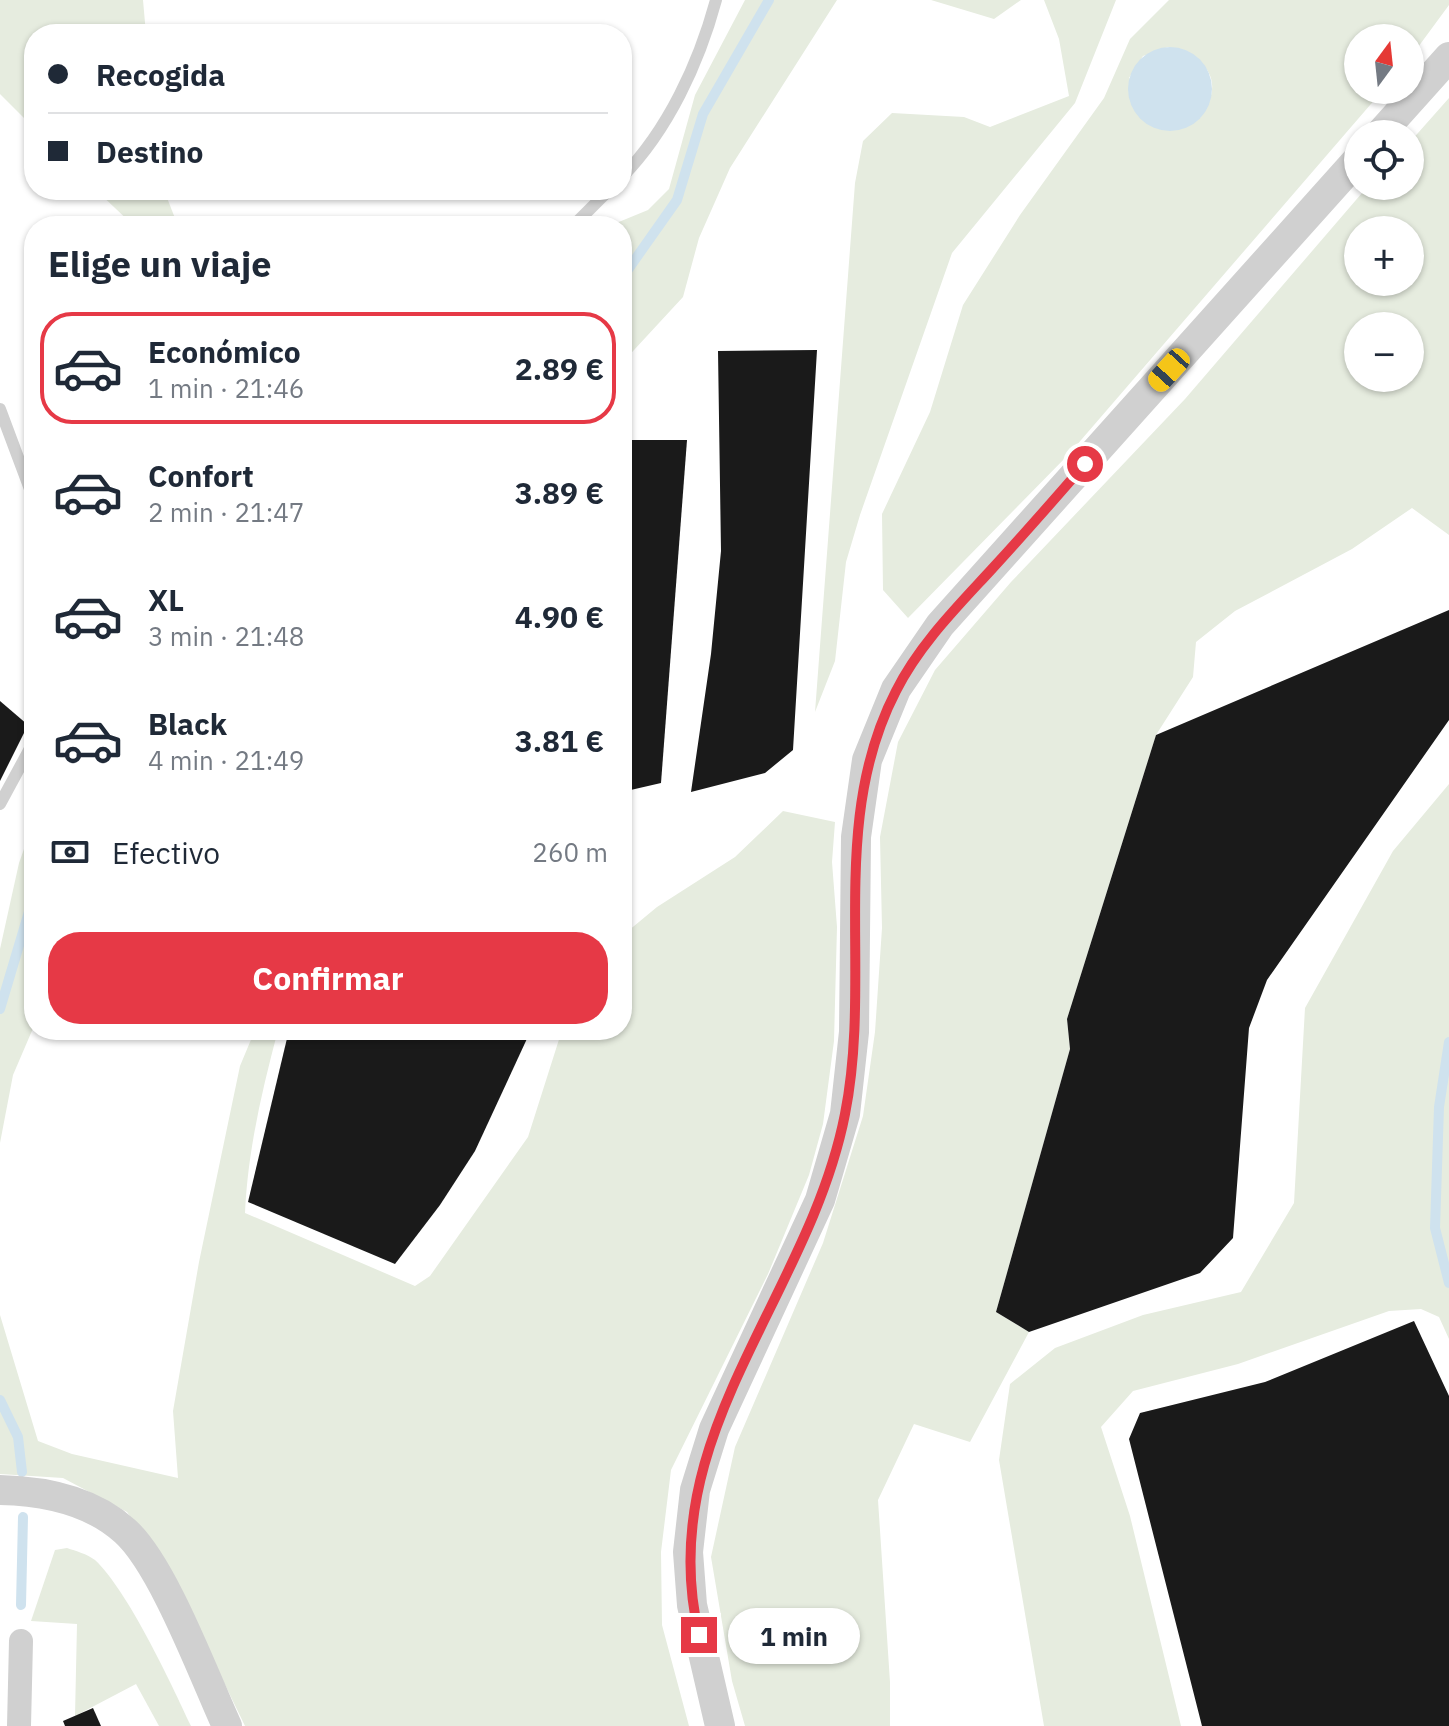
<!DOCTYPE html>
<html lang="es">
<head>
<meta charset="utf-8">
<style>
	:root { --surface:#fff; --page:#f6f6f7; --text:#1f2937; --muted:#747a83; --line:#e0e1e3; --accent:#e63946 }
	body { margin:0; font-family:"IBM Plex Sans",sans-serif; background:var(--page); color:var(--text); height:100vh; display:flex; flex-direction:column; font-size:30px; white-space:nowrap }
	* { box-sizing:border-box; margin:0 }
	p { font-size:26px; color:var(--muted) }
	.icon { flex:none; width:44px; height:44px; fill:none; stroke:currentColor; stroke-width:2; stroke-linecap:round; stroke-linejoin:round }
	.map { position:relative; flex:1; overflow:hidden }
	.panel { position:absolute; left:24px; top:216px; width:608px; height:824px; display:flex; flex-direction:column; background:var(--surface); border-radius:32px; box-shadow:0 2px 6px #0004 }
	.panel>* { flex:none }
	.guide { position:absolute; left:24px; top:24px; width:608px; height:176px; border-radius:32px; box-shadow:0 2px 6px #0004; display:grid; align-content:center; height:176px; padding:0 24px; background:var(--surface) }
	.needle { width:52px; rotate:15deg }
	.fabs { position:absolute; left:1344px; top:24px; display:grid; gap:16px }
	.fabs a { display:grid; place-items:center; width:80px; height:80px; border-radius:50%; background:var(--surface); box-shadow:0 2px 6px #0004; font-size:40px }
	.end { position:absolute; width:36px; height:36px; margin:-18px; border:10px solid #e63946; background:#fff; box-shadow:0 0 0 4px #fff }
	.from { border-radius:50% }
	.bubble { position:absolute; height:56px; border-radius:28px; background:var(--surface); box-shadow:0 2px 6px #0004; font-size:26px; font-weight:700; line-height:56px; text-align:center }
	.car { position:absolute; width:24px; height:48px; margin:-24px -12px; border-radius:10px; box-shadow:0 0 6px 2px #0007; background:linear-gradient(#f5c518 24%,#345 0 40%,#f5c518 0 76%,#345 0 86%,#f5c518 0) }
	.guide b { display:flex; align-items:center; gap:28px; height:76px; font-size:30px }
	.guide b+b { border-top:2px solid var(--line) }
	.guide i { width:20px; height:20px; background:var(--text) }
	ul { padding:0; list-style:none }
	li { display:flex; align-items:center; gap:24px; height:112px; margin:0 16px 12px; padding:0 8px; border:4px solid transparent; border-radius:32px }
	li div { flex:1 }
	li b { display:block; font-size:30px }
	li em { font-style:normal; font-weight:700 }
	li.selected { border-color:var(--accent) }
	li>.icon { width:72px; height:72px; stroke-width:1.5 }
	h2 { padding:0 24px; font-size:36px; line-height:96px }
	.pay { display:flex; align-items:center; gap:20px; height:88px; padding:0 24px; font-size:30px }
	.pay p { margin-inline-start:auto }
	.button { display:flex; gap:16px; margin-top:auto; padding:16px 24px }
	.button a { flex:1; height:92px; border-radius:32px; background:var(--accent); color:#fff; font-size:32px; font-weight:700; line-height:92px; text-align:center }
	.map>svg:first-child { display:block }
	.green { fill:#e6ecdf; fill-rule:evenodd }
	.water { fill:#cfe2ee }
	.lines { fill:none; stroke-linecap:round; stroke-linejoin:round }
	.stream { stroke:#cfe2ee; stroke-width:10 }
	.building { fill:#1a1a1a }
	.service { stroke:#d0d0d0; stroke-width:12 }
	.minor { stroke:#d0d0d0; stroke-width:24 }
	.tertiary { stroke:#d0d0d0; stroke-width:30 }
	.route { stroke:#e63946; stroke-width:10 }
</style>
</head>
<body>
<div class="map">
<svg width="1449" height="1726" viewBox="0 0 1449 1726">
	<rect width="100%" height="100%" fill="#fff"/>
	<g class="green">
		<path d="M0,0H143L146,34H34V128L0,94Z"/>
		<path d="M745,0H837L730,168L699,238L683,297L622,363V226H609L648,210L669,189L695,95Z"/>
		<path d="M931,0H1021L994,19Z"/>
		<path d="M1044,0H1116L1075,103L952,253L860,515L846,562L835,661L815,712L855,183L863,141L892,113L964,117L990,127L1069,96L1059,39Z"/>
		<path d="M1169,0H1449V5L1410,58V38H1358V90H1383L1069,454L908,618L883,590L882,514L930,412L963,305L1020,215L1104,98L1130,39ZM1168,47C1206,58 1227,79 1200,118L1129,78L1143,56Z"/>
		<path d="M1449,98V535L1412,508L1352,549L1235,611L1196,642L1193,677L1156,735L1067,1019L1070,1049L996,1312L1029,1332L970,1442L914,1424L878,1500L890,1682V1726H745L732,1681L711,1557L735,1447L823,1243L863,1116L875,1032L882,928L880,837L898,742L935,670L1011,582L1185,399L1368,186H1410V142ZM1358,230H1410V282H1358ZM1358,326H1410V378H1358Z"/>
		<path d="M96,190H164L178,226H134Z"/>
		<path d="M1449,784V1339L1439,1317L1421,1309L1389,1311L1238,1364L1133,1391L1101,1427L1130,1516L1181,1726H1044L999,1460L1010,1384L1055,1348L1143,1315L1241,1292L1294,1203L1305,1008L1393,851Z"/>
		<path d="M783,811L835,822L832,862L837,927L834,1041L823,1124L809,1175L768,1274L671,1470L661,1552L662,1625L689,1726H245L172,1575L127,1512L63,1478L0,1474V1315L38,1441L72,1454L178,1478L173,1411L199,1262L240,1066L255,1030H278C262,1091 248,1149 245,1213L415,1286L430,1276L528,1137L562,1030H622V936L657,907L735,857Z"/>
		<path d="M34,821V1026L13,1075L0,1143V949L19,863Z"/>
		<path d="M67,1548C76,1551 87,1554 95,1560C128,1591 171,1683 191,1726H159L136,1684L75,1716L77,1624L31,1621L55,1550Z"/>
	</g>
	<circle class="water" cx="1170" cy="89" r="42"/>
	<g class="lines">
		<g class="stream">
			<path d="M622,278L677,200L703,114L769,0"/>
			<path d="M0,1009L34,895"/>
			<path d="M1449,1042L1439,1107L1435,1228L1449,1283"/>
			<path d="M0,1400L18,1437L22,1472"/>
			<path d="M21,1605L23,1517"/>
		</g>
	</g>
	<g class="building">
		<path d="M817,350L793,750L765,773L691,792L711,654L721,551L718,351Z"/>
		<path d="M622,440H687L661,783L622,792Z"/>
		<path d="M1449,610V720L1267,980L1249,1028L1233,1238L1200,1273L1029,1332L996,1312L1070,1049L1067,1019L1156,735Z"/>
		<path d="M0,701L28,725L0,781Z"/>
		<path d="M289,1030H531L475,1151L440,1205L395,1264L248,1202Z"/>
		<path d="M1414,1321L1449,1396V1726H1202L1129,1439L1140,1413L1265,1382Z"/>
		<path d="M93,1708L101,1726H65L63,1721Z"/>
	</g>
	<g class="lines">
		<g class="service">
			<path d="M622,177C668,130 699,63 716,0"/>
			<path d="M573,226L609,190"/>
			<path d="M0,409L34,500"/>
			<path d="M34,662V671"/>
			<path d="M0,804L34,741"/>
		</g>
		<path class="minor" d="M19,1726L21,1641"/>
		<g class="tertiary">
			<path d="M1380,134L1449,57"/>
			<path d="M0,1490C44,1491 91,1500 125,1531C163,1565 204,1676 227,1726"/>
			<path d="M720,1726L692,1605L688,1552L695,1490L714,1429L820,1200L845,1114L854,1032L856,837L867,760L896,689L940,625L1358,159"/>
		</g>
	</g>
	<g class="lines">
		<path class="route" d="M699,1635C652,1436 809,1298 845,1114C873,973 827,824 896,691C919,645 957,607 991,570C1023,535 1054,500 1085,464"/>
	</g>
</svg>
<div class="fabs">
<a><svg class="needle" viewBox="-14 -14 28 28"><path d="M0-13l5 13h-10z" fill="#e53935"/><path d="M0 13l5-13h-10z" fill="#747a83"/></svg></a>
<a><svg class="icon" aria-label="locate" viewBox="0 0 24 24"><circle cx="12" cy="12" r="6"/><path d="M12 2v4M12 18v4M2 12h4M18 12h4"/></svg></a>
<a>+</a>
<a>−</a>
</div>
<i class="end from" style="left:1085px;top:464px"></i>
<i class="end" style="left:699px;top:1635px"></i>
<div class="bubble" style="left:728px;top:1608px;width:132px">1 min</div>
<i class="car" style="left:1169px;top:370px;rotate:222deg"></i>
<div class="guide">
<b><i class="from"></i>Recogida</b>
<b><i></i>Destino</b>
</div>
<section class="panel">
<h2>Elige un viaje</h2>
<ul>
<li class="selected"><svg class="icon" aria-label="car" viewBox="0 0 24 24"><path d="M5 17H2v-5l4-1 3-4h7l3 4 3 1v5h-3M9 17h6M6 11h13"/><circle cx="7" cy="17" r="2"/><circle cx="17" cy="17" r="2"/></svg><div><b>Económico</b><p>1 min · 21:46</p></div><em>2.89 €</em></li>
<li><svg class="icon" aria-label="car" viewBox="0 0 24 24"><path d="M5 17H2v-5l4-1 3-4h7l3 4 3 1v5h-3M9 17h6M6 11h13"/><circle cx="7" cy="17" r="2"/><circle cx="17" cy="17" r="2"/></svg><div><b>Confort</b><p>2 min · 21:47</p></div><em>3.89 €</em></li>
<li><svg class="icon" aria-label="car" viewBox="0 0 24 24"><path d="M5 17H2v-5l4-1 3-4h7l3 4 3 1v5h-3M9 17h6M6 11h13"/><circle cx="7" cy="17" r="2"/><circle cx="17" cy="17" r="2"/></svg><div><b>XL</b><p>3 min · 21:48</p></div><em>4.90 €</em></li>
<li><svg class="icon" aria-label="car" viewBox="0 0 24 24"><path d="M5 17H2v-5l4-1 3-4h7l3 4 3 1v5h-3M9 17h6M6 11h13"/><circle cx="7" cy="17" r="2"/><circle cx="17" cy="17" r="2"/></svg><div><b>Black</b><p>4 min · 21:49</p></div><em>3.81 €</em></li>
</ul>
<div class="pay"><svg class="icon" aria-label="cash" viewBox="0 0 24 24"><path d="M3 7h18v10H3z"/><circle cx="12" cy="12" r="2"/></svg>Efectivo<p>260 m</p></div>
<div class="button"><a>Confirmar</a></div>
</section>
</div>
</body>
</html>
